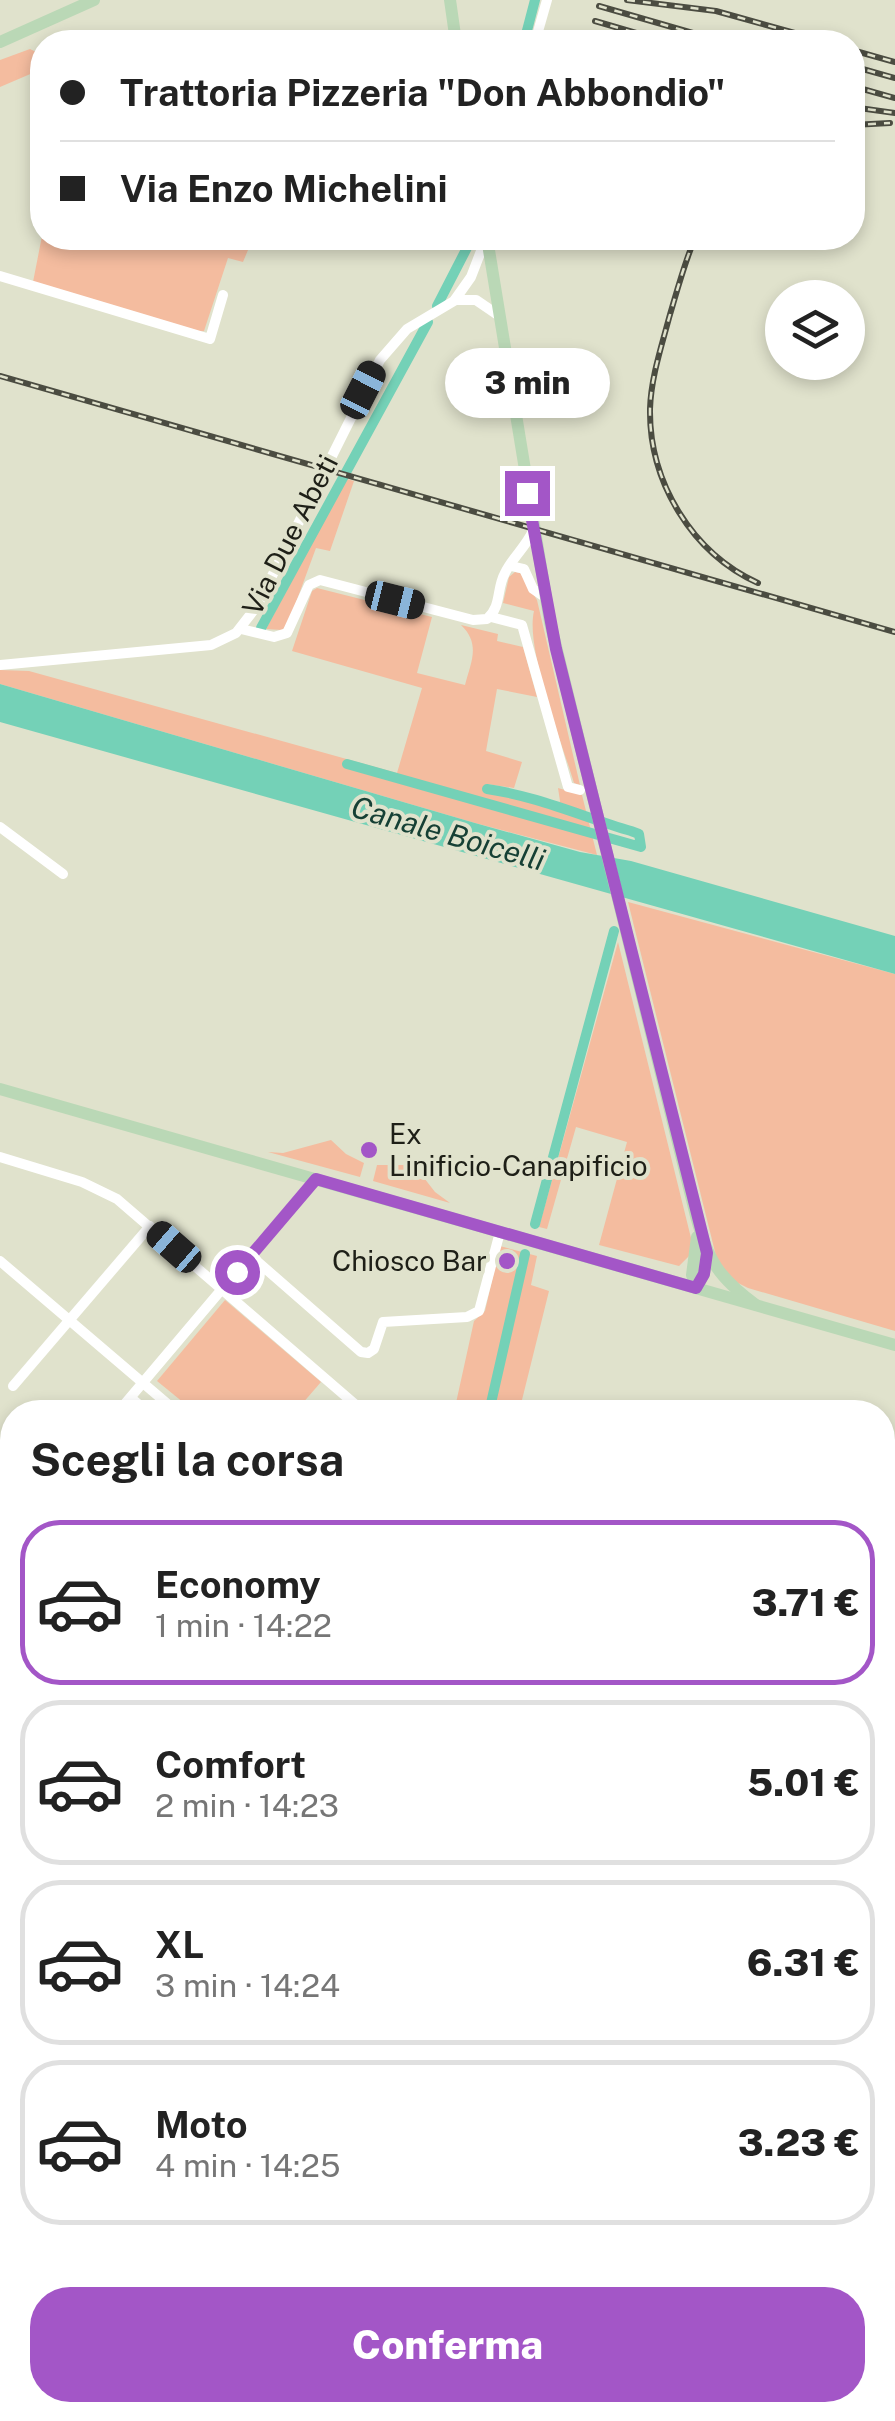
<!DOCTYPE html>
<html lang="it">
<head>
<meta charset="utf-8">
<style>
	:root { --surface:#fff; --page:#f2f2f2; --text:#222; --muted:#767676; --line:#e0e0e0; --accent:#a356c7 }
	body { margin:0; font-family:"Public Sans",sans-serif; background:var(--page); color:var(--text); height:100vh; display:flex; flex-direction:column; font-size:38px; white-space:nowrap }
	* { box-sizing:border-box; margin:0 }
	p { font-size:32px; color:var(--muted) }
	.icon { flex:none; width:55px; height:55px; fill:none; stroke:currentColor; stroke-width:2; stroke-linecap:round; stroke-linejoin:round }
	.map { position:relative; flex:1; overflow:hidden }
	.panel { position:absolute; left:0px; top:1400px; width:895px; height:1022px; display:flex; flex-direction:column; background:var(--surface); border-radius:40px 40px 0 0; box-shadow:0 5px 15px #0003 }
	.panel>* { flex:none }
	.top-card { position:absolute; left:30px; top:30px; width:835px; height:220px; border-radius:40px; box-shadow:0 5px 15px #0003; display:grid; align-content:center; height:220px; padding:0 30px; background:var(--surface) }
	.fabs { position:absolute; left:765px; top:280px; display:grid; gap:20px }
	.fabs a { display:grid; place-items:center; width:100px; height:100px; border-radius:50%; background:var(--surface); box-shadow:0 5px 15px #0003; font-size:50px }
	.end { position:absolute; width:45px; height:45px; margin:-22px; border:12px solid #a356c7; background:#fff; box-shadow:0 0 0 5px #fff }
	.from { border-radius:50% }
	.bubble { position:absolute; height:70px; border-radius:35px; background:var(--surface); box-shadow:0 5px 15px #0003; font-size:32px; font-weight:800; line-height:70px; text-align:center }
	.car { position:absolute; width:30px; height:60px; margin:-30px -15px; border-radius:12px; box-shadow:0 0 8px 2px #0007; background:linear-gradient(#222 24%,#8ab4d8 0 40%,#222 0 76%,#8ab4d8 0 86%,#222 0) }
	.top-card b { display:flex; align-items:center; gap:35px; height:95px; font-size:38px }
	.top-card b+b { border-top:2px solid var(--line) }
	.top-card i { width:25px; height:25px; background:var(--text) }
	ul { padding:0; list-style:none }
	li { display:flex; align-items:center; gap:30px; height:165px; margin:0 20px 15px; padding:0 10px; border:5px solid var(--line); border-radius:40px }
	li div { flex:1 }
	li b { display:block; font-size:38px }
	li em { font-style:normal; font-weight:800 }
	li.on { border-color:var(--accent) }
	li>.icon { width:90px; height:90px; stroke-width:1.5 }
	h2 { padding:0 30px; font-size:45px; line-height:120px }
	.cta { display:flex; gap:20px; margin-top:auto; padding:20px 30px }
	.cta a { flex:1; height:115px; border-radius:40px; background:var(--accent); color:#fff; font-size:40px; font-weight:800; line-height:115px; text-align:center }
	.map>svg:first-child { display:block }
	.green { fill:#f4bc9f }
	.water { fill:#74d1b7 }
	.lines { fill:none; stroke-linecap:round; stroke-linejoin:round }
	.canal { stroke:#74d1b7; stroke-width:10 }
	.minor { stroke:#fff; stroke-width:10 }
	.major { stroke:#bad8b6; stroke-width:12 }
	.rail-casing { stroke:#4b4c41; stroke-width:6 }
	.rail { stroke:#e0e2cc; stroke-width:2.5; stroke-dasharray:8; stroke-linecap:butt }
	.route { stroke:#a356c7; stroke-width:12 }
	.poi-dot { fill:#a356c7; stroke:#e0e2cc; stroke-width:4 }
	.labels { text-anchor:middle; stroke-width:8; stroke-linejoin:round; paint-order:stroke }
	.street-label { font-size:28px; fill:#1e1f17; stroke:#e0e2cc }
	.poi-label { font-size:28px; fill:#1e1f17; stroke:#e0e2cc; text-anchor:start }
	.water-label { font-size:30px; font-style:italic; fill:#164035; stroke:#e0e2cc }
</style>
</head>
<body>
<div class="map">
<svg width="895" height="2421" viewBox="0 0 895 2421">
	<rect width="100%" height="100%" fill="#e0e2cc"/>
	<g class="green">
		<path d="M30,49L40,54L42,69L0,87V60Z"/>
		<path d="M42,236V238H253L243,262L228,258L204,331L195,332L33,282Z"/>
		<path d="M346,479L354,481L330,551L316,548L288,624L282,630L266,629Z"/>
		<path d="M515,572L520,573L537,600L580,785L574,783C562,743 525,648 534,611L503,603L509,577Z"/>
		<path d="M317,588L432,617L417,673L465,685C471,662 481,644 461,625L498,634L497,641L523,647L537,697L497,689L486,751L522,762L514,788L487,784L486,793L514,797L557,811L560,801L558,788L582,795L597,855L475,823L0,684V670L29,671L397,773L422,688L292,651L312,591Z"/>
		<path d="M628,902L895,974V1331L748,1288L730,1279L718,1264Z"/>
		<path d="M618,942L691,1238L690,1255L679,1266L599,1245L627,1142L576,1127L547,1229L539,1227Z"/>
		<path d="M331,1140L346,1154L364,1163L360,1177L268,1152L283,1153Z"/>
		<path d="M377,1165H414L435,1192L450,1203L373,1181Z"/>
		<path d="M500,1246L537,1256L531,1285L549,1291L519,1412H454L474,1321L485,1311Z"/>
		<path d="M225,1300L321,1382L295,1412H195L157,1381Z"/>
		<path d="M0,1691L12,1703V1800L0,1788Z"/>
		<path d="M895,1808V1912L883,1910L882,1810Z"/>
		<path d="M0,1922L12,1924V2028L0,2024Z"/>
		<path d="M0,2284L12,2296V2393L0,2407Z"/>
		<path d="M503,2410H646L647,2421H504Z"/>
	</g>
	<path class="water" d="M0,684L475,823L580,852L631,861L895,936V974L0,722Z"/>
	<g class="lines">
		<g class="canal">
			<path d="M524,42L535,0"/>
			<path d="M437,306L472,238"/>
			<path d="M261,628L428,322"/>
			<path d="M347,764L641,847L639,834L631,831C583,817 537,796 487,789"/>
			<path d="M535,1224L614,931"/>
			<path d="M489,1412L525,1254"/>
			<path d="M0,2173L12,2159"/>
		</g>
		<g class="minor">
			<path d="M535,42L547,0"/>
			<path d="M0,276L210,339L223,295"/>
			<path d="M455,300H476L498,315"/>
			<path d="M511,566L524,569L533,589L546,598"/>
			<path d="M491,617L522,625L568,787L580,790"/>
			<path d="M241,629L274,637L287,633L309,585L320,580L473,620L487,619C502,606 496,589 505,573C512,558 525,548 533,531"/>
			<path d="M0,665L211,645L236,633L257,606L380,360L407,329L454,301L471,277L486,238"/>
			<path d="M0,827L63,874"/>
			<path d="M0,1157L82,1182L117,1199L364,1412"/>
			<path d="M251,1256L361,1352L368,1353L374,1349L383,1322L467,1317L479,1311L500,1232"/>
			<path d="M0,1261L177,1412"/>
			<path d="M13,1386L150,1226"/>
			<path d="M131,1398L148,1412"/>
			<path d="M118,1412L315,1179"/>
			<path d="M0,1541L12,1527"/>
			<path d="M0,1559L12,1571"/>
			<path d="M895,2107L891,2108L895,2166"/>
			<path d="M0,2150L12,2137"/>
			<path d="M0,2193L12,2204"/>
			<path d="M889,2218L895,2258"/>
			<path d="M271,2410L272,2421"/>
			<path d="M485,2410L486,2421"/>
			<path d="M664,2410V2421"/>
		</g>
		<g class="major">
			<path d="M450,0L456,42"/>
			<path d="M0,42L94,0"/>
			<path d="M487,238L550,622L696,1216C708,1261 719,1278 756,1305"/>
			<path d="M0,1089L895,1345"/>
			<path d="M696,1288L692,1275L697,1237"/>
			<path d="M696,1288L704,1274L707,1253"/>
			<path d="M0,1494L12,1505"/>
			<path d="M882,1801L895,1799"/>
		</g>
		<g class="rail-casing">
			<g id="rail">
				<path d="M627,0L716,11L827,42"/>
				<path d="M599,6L724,42"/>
				<path d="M595,21L667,42"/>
				<path d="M591,36L612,42"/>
				<path d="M852,50L895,62"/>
				<path d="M852,66L895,78"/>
				<path d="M852,86L895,98"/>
				<path d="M852,107L895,113"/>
				<path d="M852,125L890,123"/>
				<path d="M695,238C684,264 677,291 669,318C661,348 651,378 650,409C649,482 692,553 758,583"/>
				<path d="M0,376L895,632"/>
				<path d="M0,2081L12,2084"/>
				<path d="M882,2320L895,2324"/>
			</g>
		</g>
		<use href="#rail" class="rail"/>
	</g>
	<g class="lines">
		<path class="route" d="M237,1272L316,1179L696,1288L704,1274L707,1253L556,649L527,493"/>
	</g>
	<g class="poi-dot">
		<circle cx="369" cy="1150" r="10"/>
		<circle cx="507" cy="1261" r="10"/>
	</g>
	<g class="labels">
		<g class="street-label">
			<text transform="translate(290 535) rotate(-63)" y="10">Via Due Abeti</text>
		</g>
		<g class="poi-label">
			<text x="389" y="1144">Ex<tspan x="389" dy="32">Linificio-Canapificio</tspan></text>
			<text x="487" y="1271" text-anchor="end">Chiosco Bar</text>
		</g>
		<g class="water-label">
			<text transform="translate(448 834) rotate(16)" y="10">Canale Boicelli</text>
		</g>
	</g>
</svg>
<div class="fabs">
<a><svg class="icon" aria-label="layers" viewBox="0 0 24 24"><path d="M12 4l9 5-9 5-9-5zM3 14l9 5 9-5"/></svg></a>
</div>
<i class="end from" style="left:237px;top:1272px"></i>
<i class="end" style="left:527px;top:493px"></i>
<div class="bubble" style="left:445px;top:348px;width:165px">3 min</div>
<i class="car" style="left:363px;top:390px;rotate:27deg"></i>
<i class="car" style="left:395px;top:600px;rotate:104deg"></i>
<i class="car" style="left:174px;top:1247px;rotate:311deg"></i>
<div class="top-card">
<b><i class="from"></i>Trattoria Pizzeria &quot;Don Abbondio&quot;</b>
<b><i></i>Via Enzo Michelini</b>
</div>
<section class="panel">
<h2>Scegli la corsa</h2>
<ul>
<li class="on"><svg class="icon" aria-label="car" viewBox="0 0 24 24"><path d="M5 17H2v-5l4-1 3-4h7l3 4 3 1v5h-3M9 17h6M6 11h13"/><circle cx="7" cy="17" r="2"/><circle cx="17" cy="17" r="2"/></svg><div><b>Economy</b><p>1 min · 14:22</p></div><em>3.71 €</em></li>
<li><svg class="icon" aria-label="car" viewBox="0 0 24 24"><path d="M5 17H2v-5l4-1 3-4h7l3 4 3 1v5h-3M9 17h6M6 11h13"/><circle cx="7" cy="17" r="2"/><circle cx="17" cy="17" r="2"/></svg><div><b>Comfort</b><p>2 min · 14:23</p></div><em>5.01 €</em></li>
<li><svg class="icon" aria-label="car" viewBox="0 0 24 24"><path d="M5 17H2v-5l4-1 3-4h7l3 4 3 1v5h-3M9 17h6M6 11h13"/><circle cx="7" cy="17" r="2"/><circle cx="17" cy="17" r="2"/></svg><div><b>XL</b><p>3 min · 14:24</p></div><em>6.31 €</em></li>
<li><svg class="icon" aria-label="car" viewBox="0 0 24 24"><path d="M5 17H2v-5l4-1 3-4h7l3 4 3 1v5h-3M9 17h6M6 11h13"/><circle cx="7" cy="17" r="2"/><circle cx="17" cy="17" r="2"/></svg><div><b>Moto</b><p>4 min · 14:25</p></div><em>3.23 €</em></li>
</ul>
<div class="cta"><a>Conferma</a></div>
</section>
</div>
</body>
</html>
